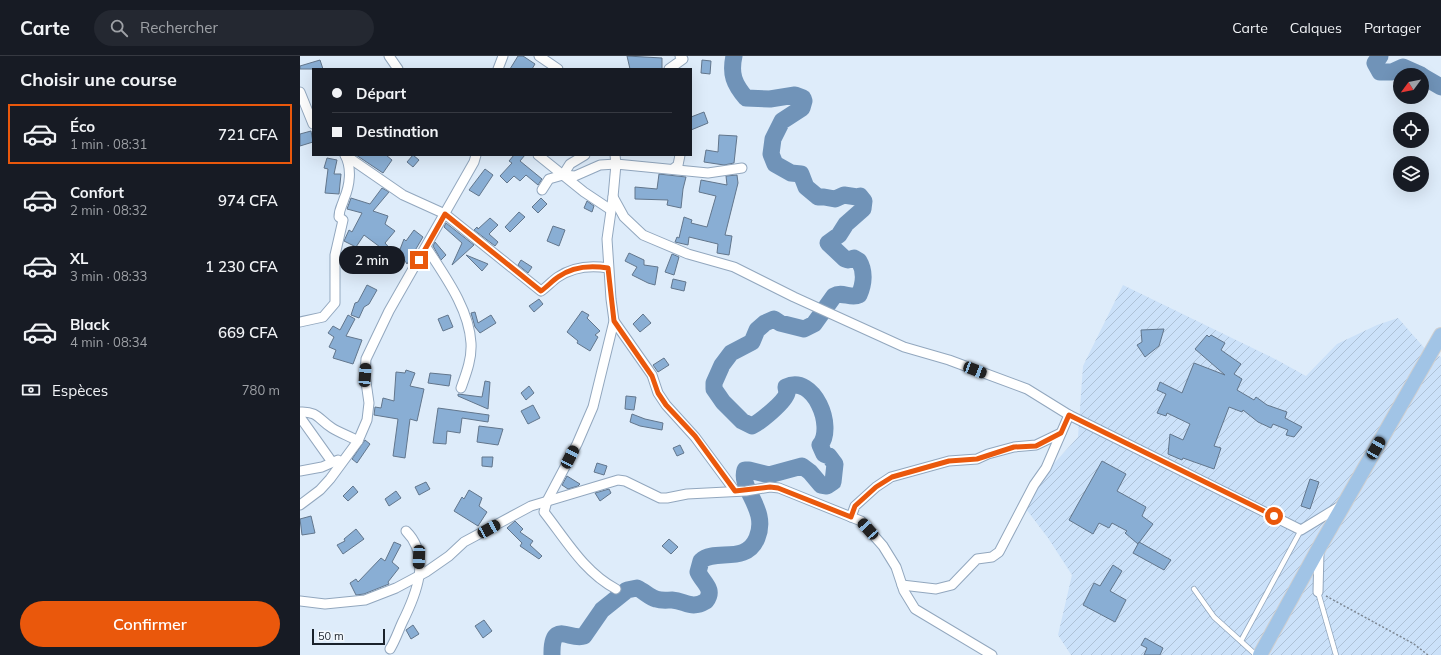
<!DOCTYPE html>
<html lang="fr">
<head>
<meta charset="utf-8">
<style>
	:root { --surface:#171b24; --page:#242831; --text:#f1f3f6; --muted:#9ea1a6; --line:#363941; --accent:#ea580c }
	body { margin:0; font-family:Mulish,sans-serif; background:var(--page); color:var(--text); height:100vh; display:flex; flex-direction:column; font-size:15px; white-space:nowrap }
	* { box-sizing:border-box; margin:0 }
	p { font-size:13px; color:var(--muted) }
	.icon { flex:none; width:22px; height:22px; fill:none; stroke:currentColor; stroke-width:2; stroke-linecap:round; stroke-linejoin:round }
	.map { position:relative; flex:1; overflow:hidden }
	.details { display:flex; flex-direction:column; background:var(--surface); width:300px }
	.details>* { flex:none }
	.hud { position:absolute; left:12px; top:12px; width:380px; height:88px; border-radius:0px; box-shadow:0 4px 16px #0002; display:grid; align-content:center; height:88px; padding:0 20px; background:var(--surface) }
	.needle { width:26px; rotate:238deg }
	.buttons { position:absolute; left:1093px; top:12px; display:grid; gap:8px }
	.buttons a { display:grid; place-items:center; width:36px; height:36px; border-radius:50%; background:var(--surface); box-shadow:0 4px 16px #0002; font-size:20px }
	.scale { position:absolute; left:12px; bottom:10px; width:73px; box-sizing:border-box; padding-left:4px; border:2px solid #1a222b; border-top:0; font-size:11px; line-height:14px; white-space:nowrap; color:#1a222b; -webkit-text-stroke:3px #f3f8fd; paint-order:stroke }
	.end { position:absolute; width:18px; height:18px; margin:-9px; border:5px solid #ea580c; background:#fff; box-shadow:0 0 0 2px #fff }
	.from { border-radius:50% }
	.bubble { position:absolute; height:28px; border-radius:14px; background:var(--surface); box-shadow:0 4px 16px #0002; font-size:13px; font-weight:600; line-height:28px; text-align:center }
	.car { position:absolute; width:12px; height:24px; margin:-12px -6px; border-radius:5px; box-shadow:0 0 3px 1px #0007; background:linear-gradient(#222 24%,#8ab4d8 0 40%,#222 0 76%,#8ab4d8 0 86%,#222 0) }
	.hud b { display:flex; align-items:center; gap:14px; height:38px; font-size:15px }
	.hud b+b { border-top:1px solid var(--line) }
	.hud i { width:10px; height:10px; background:var(--text) }
	ul { padding:0; list-style:none }
	li { display:flex; align-items:center; gap:12px; height:60px; margin:0 8px 6px; padding:0 12px; border:2px solid transparent; border-radius:0px }
	li div { flex:1 }
	li b { display:block; font-size:15px }
	li em { font-style:normal; font-weight:600 }
	li.selected { border-color:var(--accent) }
	li>.icon { width:36px; height:36px; stroke-width:1.5 }
	h2 { padding:0 20px; font-size:18px; line-height:48px }
	.pay { display:flex; align-items:center; gap:10px; height:44px; padding:0 20px; font-size:15px }
	.pay p { margin-inline-start:auto }
	.primary-button { display:flex; gap:8px; margin-top:auto; padding:8px 20px }
	.primary-button a { flex:1; height:46px; border-radius:24px; background:var(--accent); color:#fff; font-size:16px; font-weight:600; line-height:46px; text-align:center }
	header { display:flex; align-items:center; gap:24px; box-sizing:border-box; height:56px; padding:0 20px; background:var(--surface); border-bottom:1px solid var(--line) }
	header strong { font-size:19px }
	nav { display:flex; gap:22px; margin-inline-start:auto; font-size:14px }
	.search { width:280px; height:36px; background:var(--page); display:flex; align-items:center; gap:10px; box-sizing:border-box; padding:0 14px; border-radius:22px; color:var(--muted); font-size:15px }
	main { display:flex; flex:1; min-height:0 }
	.map>svg:first-child { display:block }
	.industrial { fill:url(#industrial-furrows) }
	.lines { fill:none; stroke-linecap:round; stroke-linejoin:round }
	.river { stroke:#7093b8; stroke-width:17 }
	.building { fill:#89aed4; stroke:#62768c }
	.lane-casing { stroke:#92a7be; stroke-width:6 }
	.street-casing { stroke:#92a7be; stroke-width:11 }
	.primary-casing { stroke:#cdced0; stroke-width:16 }
	.path { stroke:#7c8793; stroke-width:1.5; stroke-dasharray:2 2; stroke-linecap:butt }
	.lane { stroke:#fff; stroke-width:4.5 }
	.street { stroke:#fff; stroke-width:9 }
	.primary { stroke:#a1c4e6; stroke-width:14 }
	.route { stroke:#ea580c; stroke-width:5 }
</style>
</head>
<body>
<header>
<strong>Carte</strong>
<div class="search"><svg class="icon" aria-label="search" viewBox="0 0 24 24"><circle cx="10" cy="10" r="6"/><path d="M15 15l6 6"/></svg>Rechercher</div>
<nav><a>Carte</a><a>Calques</a><a>Partager</a></nav>
</header>
<main>
<section class="details">
<h2>Choisir une course</h2>
<ul>
<li class="selected"><svg class="icon" aria-label="car" viewBox="0 0 24 24"><path d="M5 17H2v-5l4-1 3-4h7l3 4 3 1v5h-3M9 17h6M6 11h13"/><circle cx="7" cy="17" r="2"/><circle cx="17" cy="17" r="2"/></svg><div><b>Éco</b><p>1 min · 08:31</p></div><em>721 CFA</em></li>
<li><svg class="icon" aria-label="car" viewBox="0 0 24 24"><path d="M5 17H2v-5l4-1 3-4h7l3 4 3 1v5h-3M9 17h6M6 11h13"/><circle cx="7" cy="17" r="2"/><circle cx="17" cy="17" r="2"/></svg><div><b>Confort</b><p>2 min · 08:32</p></div><em>974 CFA</em></li>
<li><svg class="icon" aria-label="car" viewBox="0 0 24 24"><path d="M5 17H2v-5l4-1 3-4h7l3 4 3 1v5h-3M9 17h6M6 11h13"/><circle cx="7" cy="17" r="2"/><circle cx="17" cy="17" r="2"/></svg><div><b>XL</b><p>3 min · 08:33</p></div><em>1 230 CFA</em></li>
<li><svg class="icon" aria-label="car" viewBox="0 0 24 24"><path d="M5 17H2v-5l4-1 3-4h7l3 4 3 1v5h-3M9 17h6M6 11h13"/><circle cx="7" cy="17" r="2"/><circle cx="17" cy="17" r="2"/></svg><div><b>Black</b><p>4 min · 08:34</p></div><em>669 CFA</em></li>
</ul>
<div class="pay"><svg class="icon" aria-label="cash" viewBox="0 0 24 24"><path d="M3 7h18v10H3z"/><circle cx="12" cy="12" r="2"/></svg>Espèces<p>780 m</p></div>
<div class="primary-button"><a>Confirmer</a></div>
</section>
<div class="map">
<svg width="1141" height="599" viewBox="0 0 1141 599">
	<defs>
		<pattern id="industrial-furrows" width="10" height="10" patternUnits="userSpaceOnUse"><rect width="10" height="10" fill="#cbe1f9"/><path d="M-1 1l2-2M0 10L10 0M9 11l2-2" fill="none" stroke="#aec1d6"/></pattern>
	</defs>
	<rect width="100%" height="100%" fill="#deecfa"/>
	<path class="industrial" d="M823,229L977,304L1006,320L1037,288L1077,269L1098,262L1127,295L1141,301V599H771L758,579L772,519L748,482L720,445L778,381L783,310Z"/>
	<g class="lines">
		<g class="river">
			<path d="M1080,0L1075,7L1080,16H1092L1103,11L1121,19"/>
			<path d="M1122,20L1141,31"/>
			<path d="M252,599C251,563 270,585 284,580L302,554L327,534L337,532C344,535 349,541 356,543C362,545 367,544 372,544C386,545 391,554 406,545C415,533 403,527 398,516L401,505C415,492 446,509 457,482C469,453 439,434 445,414H449L469,419L502,410L510,416L521,429L527,430L533,426L535,408L529,400L524,398L520,389C535,371 514,318 486,331C486,333 487,335 487,337C485,346 460,366 452,370L442,365L423,346L414,333V327L422,309L431,297L452,286L457,274L465,267L474,263L480,267L504,273L514,268L534,240C542,235 551,243 559,239C564,228 565,215 559,205L554,202L548,204L545,203L528,187L539,179L546,168L563,153L564,145L560,140L557,141L544,139L535,143L524,141H518L506,131L501,118L491,117L475,108L471,98L473,83L482,65L502,52L504,45L503,42L495,39L470,43L446,42C434,28 430,18 434,0"/>
		</g>
	</g>
	<g class="building">
		<path d="M218,0H223L235,8L232,13H210Z"/>
		<path d="M327,0L362,2V13H330Z"/>
		<path d="M20,4L23,13H0V10Z"/>
		<path d="M402,4L411,5L410,18L401,17Z"/>
		<path d="M404,56L408,67L391,74V61Z"/>
		<path d="M11,75L13,86L0,90V78Z"/>
		<path d="M419,79L437,80L434,107L424,109L404,106L406,94L418,96Z"/>
		<path d="M56,99H86L92,104L83,117Z"/>
		<path d="M113,99L119,104L113,111L107,106Z"/>
		<path d="M214,99H225L220,105L242,123L238,129L226,119L220,125L214,120L207,127L200,120L212,107L209,105Z"/>
		<path d="M27,102L37,104L34,118H41L39,138L25,137L28,113L24,112Z"/>
		<path d="M185,113L193,119L179,140L169,134Z"/>
		<path d="M359,118L386,121L383,133L381,152L367,149L368,144L335,143V131L357,133Z"/>
		<path d="M437,119L438,127L425,179L432,180L429,199L417,197L418,188L389,181L388,189L375,186L377,181L379,182L384,161L392,164L391,167L407,171L416,140L399,136L401,124L427,129L426,120Z"/>
		<path d="M82,132L89,136L73,155L88,160L85,168L95,175L85,187L97,200L90,208L77,193L80,191L64,179L56,191L44,185L49,174L52,176L62,157L47,153L51,142L70,148Z"/>
		<path d="M241,142L247,148L238,157L232,151Z"/>
		<path d="M287,145L294,150L292,156L284,152Z"/>
		<path d="M219,156L225,161L210,176L205,171Z"/>
		<path d="M190,162L198,169L189,178L198,186L195,190L174,174L177,171L178,173Z"/>
		<path d="M146,167L174,189L152,209L162,187L144,171Z"/>
		<path d="M253,170L265,174L259,190L247,185Z"/>
		<path d="M114,174L123,181L107,208L99,196L104,183L106,185Z"/>
		<path d="M135,186L146,199L141,204L133,190Z"/>
		<path d="M329,197L344,204V209L358,211L355,229L348,227L332,219L337,211L325,205Z"/>
		<path d="M372,198L379,201L374,219L365,216Z"/>
		<path d="M166,199L188,208L182,215Z"/>
		<path d="M221,204L232,211L228,217L218,209Z"/>
		<path d="M373,223L386,226L384,235L371,232Z"/>
		<path d="M67,229L77,234L69,248L64,251L59,262L51,259L55,247L58,246Z"/>
		<path d="M239,243L243,248L234,256L229,250Z"/>
		<path d="M282,255L289,259L287,262L300,275L295,279L298,281L290,295L277,287L278,285L267,276Z"/>
		<path d="M175,256L178,267L191,259L196,267L180,277L175,271L171,257Z"/>
		<path d="M343,258L351,267L340,276L333,268Z"/>
		<path d="M48,259L55,263L46,280L62,284L53,308L33,302L36,294L29,291L34,281L28,277L33,270L40,274Z"/>
		<path d="M148,259L153,271L143,275L138,263Z"/>
		<path d="M864,273L859,290L845,301L837,289L842,286L841,274Z"/>
		<path d="M907,279L909,281L911,279L925,287L921,294L941,308L934,318L942,323L937,334L954,344L956,341L967,349L987,356L985,362L1002,371L994,381L986,379L988,374L973,368L971,372L958,366L943,354L942,356L929,351L914,390L921,392L914,413L883,402L882,404L868,398L870,378L883,384L890,368L867,357L866,360L857,357L866,338L857,334L860,326L882,337L894,307L925,319L895,293Z"/>
		<path d="M364,302L369,309L358,316L353,309Z"/>
		<path d="M106,314L115,317L110,330L124,333L117,365L110,363L105,402L93,400L98,363L74,359L75,351L81,352L83,342L94,345L96,316L105,317Z"/>
		<path d="M130,317L151,319L149,330L128,327Z"/>
		<path d="M185,325L190,326L188,353L158,340V338L182,341Z"/>
		<path d="M229,330L234,337L226,344L221,337Z"/>
		<path d="M326,340L336,341L334,354L325,353Z"/>
		<path d="M233,349L240,362L228,368L221,355Z"/>
		<path d="M138,352L189,359L188,366L162,362L160,377L147,375L146,388L133,387Z"/>
		<path d="M332,358L345,363L363,367L362,374L340,370L330,366Z"/>
		<path d="M179,370L203,373L198,389L177,386Z"/>
		<path d="M65,384L70,388L57,407L52,403Z"/>
		<path d="M380,389L384,397L377,400L373,392Z"/>
		<path d="M182,401H193L192,411L182,410Z"/>
		<path d="M802,405L826,418L817,435L846,451L842,460L853,468L838,488L825,477L827,475L812,467L809,472L799,467L793,478L769,464Z"/>
		<path d="M297,407L307,410L304,419L294,416Z"/>
		<path d="M267,420L280,428L278,430L268,433L262,429Z"/>
		<path d="M1010,423L1019,426L1010,453L1001,450Z"/>
		<path d="M126,426L130,433L119,439L115,431Z"/>
		<path d="M53,430L58,436L48,445L43,440Z"/>
		<path d="M309,433L311,437L300,445L295,437Z"/>
		<path d="M169,434L182,442L179,450L187,456L178,470L154,455L162,441L164,443Z"/>
		<path d="M96,435L101,442L89,450L85,443Z"/>
		<path d="M11,460L15,477L2,479L0,463Z"/>
		<path d="M215,465L223,473L220,476L233,485L230,489L242,500L239,503L220,490L222,487L207,472Z"/>
		<path d="M56,473L64,483L43,498L37,489L45,485L44,483Z"/>
		<path d="M369,483L378,491L371,498L362,490Z"/>
		<path d="M94,486L101,489L92,506L99,512L88,526L89,528L64,538L56,539L50,527L56,523L58,526L81,502L85,505Z"/>
		<path d="M839,486L871,504L864,514L833,497Z"/>
		<path d="M813,509L822,515L810,535L826,544L815,566L783,549L794,527L800,530Z"/>
		<path d="M184,564L192,575L183,582L175,570Z"/>
		<path d="M113,569L119,578L111,583L106,574Z"/>
		<path d="M845,582L863,592L860,599H844L847,592L841,589Z"/>
	</g>
	<g class="lines">
		<g class="lane-casing">
			<g id="lane">
				<path d="M894,533L914,561L956,599"/>
				<path d="M1018,536L1036,599"/>
				<path d="M941,585L1001,474"/>
			</g>
		</g>
		<g class="street-casing">
			<g id="street">
				<path d="M89,0L98,13"/>
				<path d="M239,0L258,13"/>
				<path d="M198,13L203,0"/>
				<path d="M369,13L383,3L380,0"/>
				<path d="M0,36L13,68"/>
				<path d="M45,99L103,139L145,158L241,235C247,231 252,225 258,221C273,211 290,209 308,212"/>
				<path d="M238,99L284,136L311,154"/>
				<path d="M315,99L316,108L313,141L307,183L311,243L314,265L293,351L277,388L247,445L244,456C266,484 284,516 316,533"/>
				<path d="M373,113L378,109L380,99"/>
				<path d="M263,119L270,108L285,99"/>
				<path d="M242,134L249,123L263,119L275,120L300,109L316,108L408,117L442,112"/>
				<path d="M313,141L324,161L343,179L388,198L434,211L494,241L604,291L649,304L727,333L769,359L1001,474L1042,449"/>
				<path d="M126,191C144,219 169,252 171,287C172,303 166,318 161,332"/>
				<path d="M314,265L352,319L358,337L366,349L395,381L435,435"/>
				<path d="M0,266L23,261L35,247V199L43,164L39,161C39,153 42,150 44,143C50,129 52,112 45,99"/>
				<path d="M0,356C18,355 19,364 32,372C40,377 49,380 58,385"/>
				<path d="M0,361L32,406"/>
				<path d="M0,415L22,411L38,404"/>
				<path d="M0,449L20,434L30,423L58,385L67,364L69,347L65,319L66,303L89,255L174,106L176,99"/>
				<path d="M551,461L555,450L576,431L591,421L649,405L677,403L688,398L714,391L736,389L761,377"/>
				<path d="M602,529L636,533L652,529L677,503L692,501L699,496L734,429L746,412L769,359"/>
				<path d="M1018,536L1019,496"/>
				<path d="M0,545L25,548L65,544L96,532L126,516L149,500L164,486L231,450L318,424L325,425L360,442H367L387,438L446,435L470,431L479,432L561,465L583,490L596,511L604,535L615,553L692,599"/>
				<path d="M90,593C95,585 98,576 102,567C116,539 132,501 106,475"/>
			</g>
		</g>
		<g class="primary-casing">
			<path id="primary" d="M960,599L1020,490L1141,279"/>
		</g>
		<path class="path" d="M1026,540L1114,588L1128,599"/>
		<use href="#lane" class="lane"/>
		<use href="#street" class="street"/>
		<use href="#primary" class="primary"/>
	</g>
	<g class="lines">
		<path class="route" d="M119,204L145,158L241,235C247,231 252,225 258,221C273,210 290,209 308,212L314,265L352,320L358,337L366,349L395,380L435,435L470,431L478,432L551,461L555,450L576,431L592,421L649,405L677,403L714,391L736,390L761,377L769,359L974,460"/>
	</g>
</svg>
<div class="buttons">
<a><svg class="needle" viewBox="-14 -14 28 28"><path d="M0-13l5 13h-10z" fill="#e53935"/><path d="M0 13l5-13h-10z" fill="#9ea1a6"/></svg></a>
<a><svg class="icon" aria-label="locate" viewBox="0 0 24 24"><circle cx="12" cy="12" r="6"/><path d="M12 2v4M12 18v4M2 12h4M18 12h4"/></svg></a>
<a><svg class="icon" aria-label="layers" viewBox="0 0 24 24"><path d="M12 4l9 5-9 5-9-5zM3 14l9 5 9-5"/></svg></a>
</div>
<div class="scale">50 m</div>
<i class="end from" style="left:974px;top:460px"></i>
<i class="end" style="left:119px;top:204px"></i>
<div class="bubble" style="left:39px;top:190px;width:66px">2 min</div>
<i class="car" style="left:675px;top:314px;rotate:111deg"></i>
<i class="car" style="left:65px;top:319px;rotate:4deg"></i>
<i class="car" style="left:1076px;top:392px;rotate:30deg"></i>
<i class="car" style="left:270px;top:401px;rotate:27deg"></i>
<i class="car" style="left:189px;top:473px;rotate:61deg"></i>
<i class="car" style="left:568px;top:473px;rotate:318deg"></i>
<i class="car" style="left:119px;top:501px;rotate:182deg"></i>
<div class="hud">
<b><i class="from"></i>Départ</b>
<b><i></i>Destination</b>
</div>
</div>
</main>
</body>
</html>
